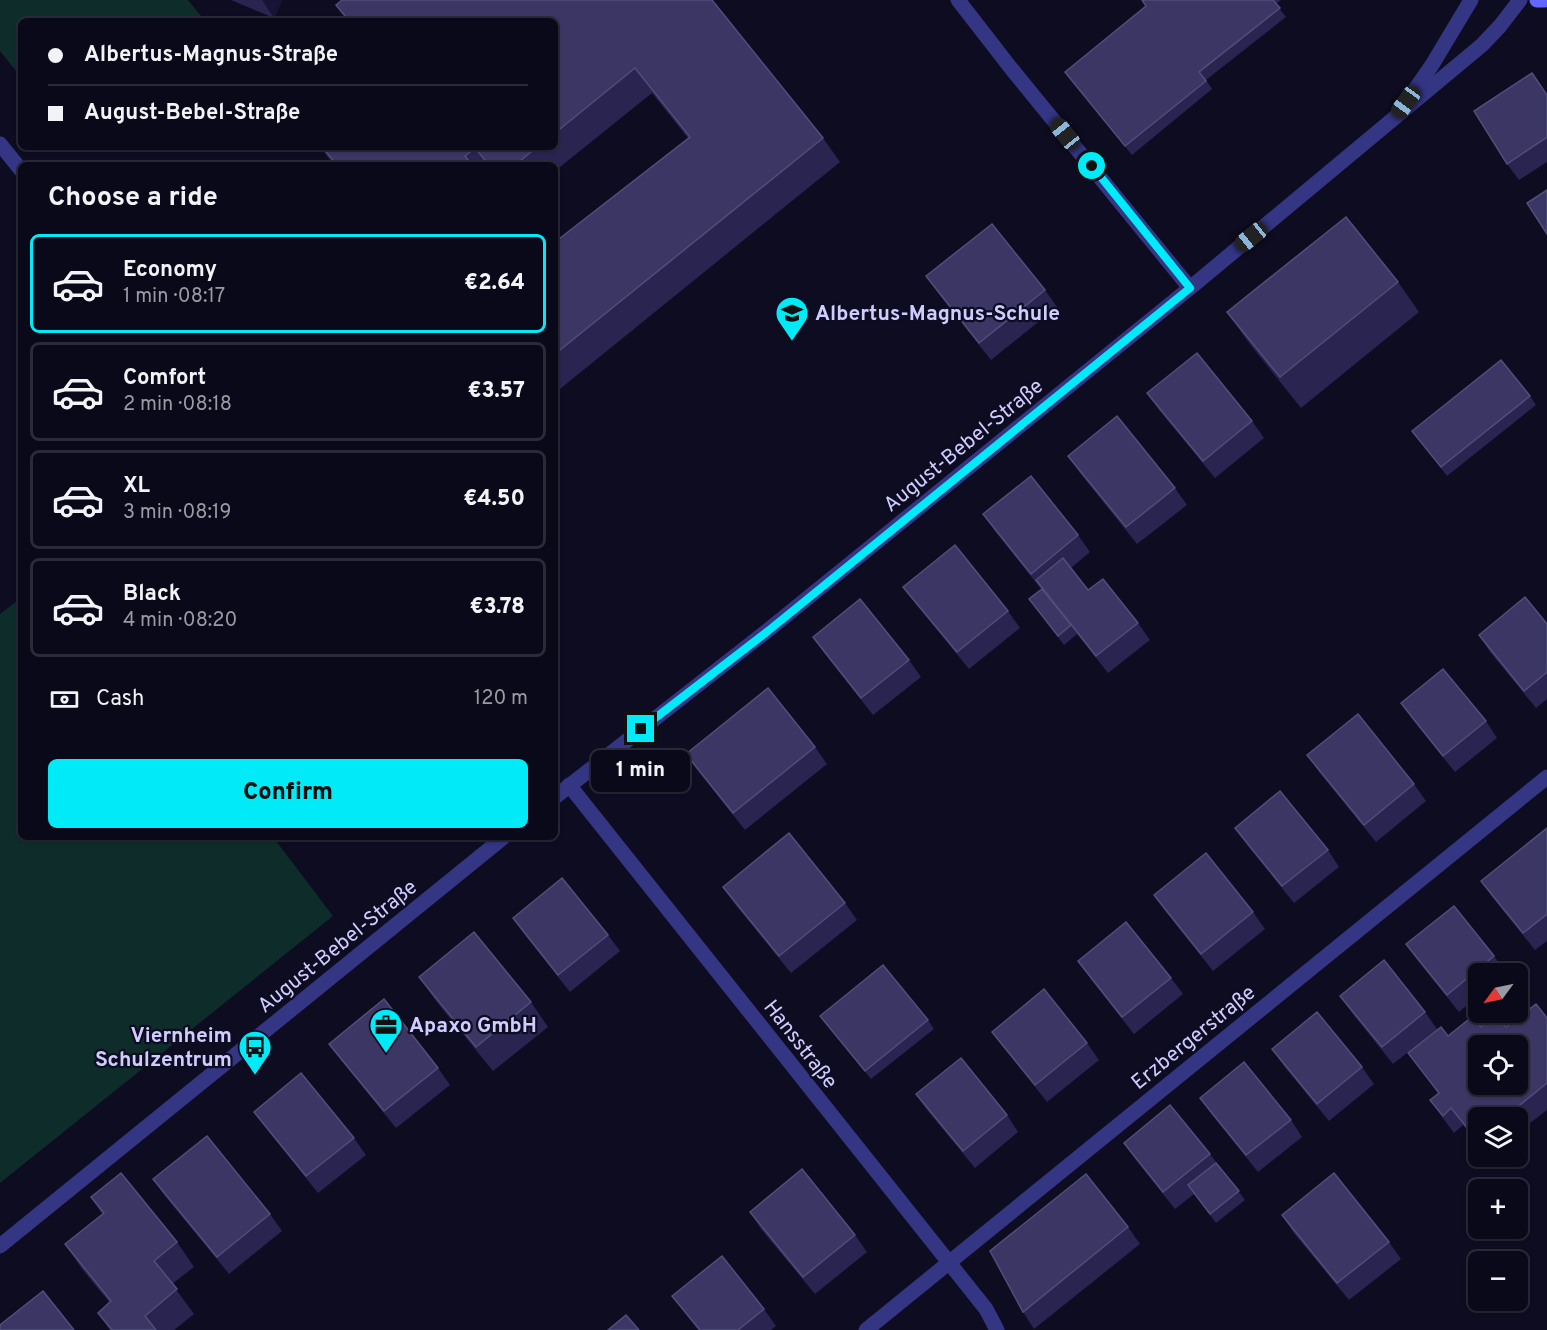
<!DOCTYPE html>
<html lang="en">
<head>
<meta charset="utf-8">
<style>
	:root { --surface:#0a0919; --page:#131222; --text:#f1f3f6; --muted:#999aa2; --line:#2a2a38; --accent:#00ebf7 }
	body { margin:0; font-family:Overpass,sans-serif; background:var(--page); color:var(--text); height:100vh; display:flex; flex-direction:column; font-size:22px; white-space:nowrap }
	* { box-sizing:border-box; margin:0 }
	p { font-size:20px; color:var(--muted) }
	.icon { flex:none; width:33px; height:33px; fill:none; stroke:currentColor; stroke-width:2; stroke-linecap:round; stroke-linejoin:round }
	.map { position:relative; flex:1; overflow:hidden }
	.details { position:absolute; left:18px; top:162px; width:540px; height:678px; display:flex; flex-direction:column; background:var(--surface); border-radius:9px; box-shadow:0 2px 4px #0004,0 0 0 2px var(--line) }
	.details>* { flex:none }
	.guide { position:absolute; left:18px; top:18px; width:540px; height:132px; border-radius:9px; box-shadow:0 2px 4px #0004,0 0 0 2px var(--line); display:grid; align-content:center; height:132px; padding:0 30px; background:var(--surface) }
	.needle { width:39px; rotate:237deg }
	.buttons { position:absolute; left:1468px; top:963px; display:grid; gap:12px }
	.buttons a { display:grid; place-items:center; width:60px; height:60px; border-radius:9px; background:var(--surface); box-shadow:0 2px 4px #0004,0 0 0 2px var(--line); font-size:30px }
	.end { position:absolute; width:27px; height:27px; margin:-14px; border:8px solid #00ebf7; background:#111; box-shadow:0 0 0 3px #111 }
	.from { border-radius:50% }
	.bubble { position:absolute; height:42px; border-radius:9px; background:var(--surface); box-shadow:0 2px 4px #0004,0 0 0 2px var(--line); font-size:20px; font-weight:800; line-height:42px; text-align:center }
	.car { position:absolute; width:18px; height:36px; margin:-18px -9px; border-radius:8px; box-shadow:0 0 4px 2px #0007; background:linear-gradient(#222 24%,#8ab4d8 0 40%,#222 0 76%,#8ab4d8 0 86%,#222 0) }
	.guide b { display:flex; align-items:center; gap:21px; height:57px; font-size:22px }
	.guide b+b { border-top:2px solid var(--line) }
	.guide i { width:15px; height:15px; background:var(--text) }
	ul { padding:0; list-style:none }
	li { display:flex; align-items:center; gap:18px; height:99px; margin:0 12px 9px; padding:0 18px; border:3px solid var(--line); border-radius:9px }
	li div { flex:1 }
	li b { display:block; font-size:22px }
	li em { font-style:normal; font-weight:800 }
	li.active { border-color:var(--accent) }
	li>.icon { width:54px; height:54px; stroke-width:1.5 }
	h2 { padding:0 30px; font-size:27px; line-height:72px }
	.pay { display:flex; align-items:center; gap:15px; height:66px; padding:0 30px; font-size:22px }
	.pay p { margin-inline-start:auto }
	.action { display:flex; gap:12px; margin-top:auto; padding:12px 30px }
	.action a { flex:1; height:69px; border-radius:9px; background:var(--accent); color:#111; font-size:24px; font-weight:800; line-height:69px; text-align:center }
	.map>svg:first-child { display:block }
	.green { fill:#0e2c29 }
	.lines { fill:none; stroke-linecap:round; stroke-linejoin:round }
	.lane { stroke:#343583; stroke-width:15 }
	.street { stroke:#343583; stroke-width:15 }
	.secondary { stroke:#6367ff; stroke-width:15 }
	.wall { fill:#292450 }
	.shaded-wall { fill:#171335 }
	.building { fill:#3b3663; stroke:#524d7b; stroke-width:1.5; fill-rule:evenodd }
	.route { stroke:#00ebf7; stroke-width:8 }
	.labels { text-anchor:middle; stroke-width:4.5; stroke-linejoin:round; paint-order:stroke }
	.poi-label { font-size:21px; font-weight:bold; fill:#cfccff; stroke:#0e0c21; text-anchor:start }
	.street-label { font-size:21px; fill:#cfccff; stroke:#0e0c21 }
</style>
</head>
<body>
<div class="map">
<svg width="1547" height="1330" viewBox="0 0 1547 1330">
	<rect width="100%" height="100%" fill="#0e0c21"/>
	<g class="green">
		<path d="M0,0H188L205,21H21V77L0,51Z"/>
		<path d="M21,598V837H273L333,916L0,1183V614Z"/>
	</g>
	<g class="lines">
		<path class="lane" d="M0,144L21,170"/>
		<g class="street">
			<path d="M958,0L1010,67L1190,288"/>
			<path d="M1407,101L1432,65L1471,0"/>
			<path d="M569,785L986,1309L997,1330"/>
			<path d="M555,797L767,631L1190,288L1482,45L1500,26L1520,0"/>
			<path d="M0,1246L504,837"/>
			<path d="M866,1330L1547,777"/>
		</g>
		<path class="secondary" d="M1537,0H1544"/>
	</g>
	<g class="wall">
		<path d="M231,0H282L274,18Z"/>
		<path d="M712,0L823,138L840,162L555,393V242L688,138L652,93L555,171V165H334L320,147H555V21Z"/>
		<path d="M1142,0H1281L1276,4L1286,17L1206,80L1212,89L1132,155L1065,72L1146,6Z"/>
		<path d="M1547,94V162L1519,180L1507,164Z"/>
		<path d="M926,276L1045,290L1057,307L991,360L938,293Z"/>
		<path d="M1398,282L1419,312L1301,408L1249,343L1227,312Z"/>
		<path d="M1147,393L1252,421L1264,438L1215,478L1159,410Z"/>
		<path d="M1530,396L1536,405L1447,476L1412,431Z"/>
		<path d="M1068,456L1175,488L1187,505L1137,544L1080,473Z"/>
		<path d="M983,514L1078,535L1090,552L1071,568L1088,590L1138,623L1150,640L1108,673L1077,634L1064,645L1029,599L1041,589L995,531Z"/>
		<path d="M903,587L1008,611L1020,628L969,669L915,603Z"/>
		<path d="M1547,624V699L1536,708L1490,652L1479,635Z"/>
		<path d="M813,637L909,660L921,677L873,715L825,654Z"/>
		<path d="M1401,703L1486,721L1497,738L1455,772L1413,720Z"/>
		<path d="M815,747L827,764L745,830L698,771L686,754Z"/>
		<path d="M1307,755L1414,784L1426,801L1376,842L1319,772Z"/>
		<path d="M1235,828L1328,850L1339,867L1294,903L1247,845Z"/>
		<path d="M1547,828V941L1535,950L1493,898L1481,881Z"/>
		<path d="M723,887L845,903L857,920L791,973L735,904Z"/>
		<path d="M1154,895L1253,912L1265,929L1213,971L1166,912Z"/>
		<path d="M513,918L608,935L620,951L570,992L525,935Z"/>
		<path d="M1406,944L1494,956L1506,973L1479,974V995L1459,1012L1418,961Z"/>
		<path d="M1078,961L1171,978L1183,994L1134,1034L1090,978Z"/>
		<path d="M419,977L531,1002L548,1027L493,1071L436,1001Z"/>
		<path d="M1340,996L1425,1012L1437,1029L1393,1064L1352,1013Z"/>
		<path d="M820,1016L928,1020L934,1029L871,1079Z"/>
		<path d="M1547,1018V1110L1521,1130L1518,1126V1118H1479V1145L1463,1125L1454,1133L1442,1117L1430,1100L1439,1094L1408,1053L1448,1036L1481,1027H1506Z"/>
		<path d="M992,1032L1087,1043L1099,1060L1047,1102L1004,1048Z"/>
		<path d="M329,1044L438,1068L450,1085L396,1128L341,1060Z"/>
		<path d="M1272,1049L1362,1067L1374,1084L1329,1121L1284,1066Z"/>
		<path d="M916,1094L1007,1115L1018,1132L975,1168L928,1111Z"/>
		<path d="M1200,1098L1291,1120L1302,1137L1258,1172L1212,1115Z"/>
		<path d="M254,1112L354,1138L366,1155L318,1193L266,1128Z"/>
		<path d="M1124,1143L1210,1154L1245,1200L1216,1223L1194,1194L1175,1209L1136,1160Z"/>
		<path d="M153,1179L270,1214L282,1231L229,1274L165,1196Z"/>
		<path d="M91,1197L177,1242L194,1267L172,1284L194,1314L174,1330H110L98,1313L110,1303L82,1269L65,1244L102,1214Z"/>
		<path d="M750,1212L855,1235L867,1252L815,1294L761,1229Z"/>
		<path d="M1282,1215L1389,1242L1401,1259L1349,1300L1293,1232Z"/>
		<path d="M1128,1227L1140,1244L1034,1329L1023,1312Z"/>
		<path d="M672,1296L764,1309L776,1326L771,1330H698Z"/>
	</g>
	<path class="shaded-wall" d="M262,0H282L274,18Z"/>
	<g class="building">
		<path d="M342,0H712L823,138L555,354V242L690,137L635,68L555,133V21H339L345,16L336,5Z"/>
		<path d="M1142,0H1273L1280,8L1199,72L1206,81L1125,146L1065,72L1146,6Z"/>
		<path d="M1532,73L1547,95V137L1507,164L1474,111Z"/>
		<path d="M322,147H537L515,165H489L475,148L465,156L472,165H337Z"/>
		<path d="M1547,190V234L1527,203Z"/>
		<path d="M1346,217L1398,282L1280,377L1227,312Z"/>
		<path d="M992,224L1045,290L979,343L926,276Z"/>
		<path d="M1197,353L1252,421L1203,461L1147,393Z"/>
		<path d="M1501,360L1530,396L1441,467L1412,431Z"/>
		<path d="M1117,416L1175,488L1126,527L1068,456Z"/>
		<path d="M1031,476L1078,535L1031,574L983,514Z"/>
		<path d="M955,545L1008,611L957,652L903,587Z"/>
		<path d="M1063,558L1088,590L1103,579L1138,623L1096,656L1036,580Z"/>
		<path d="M1042,589L1071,625L1058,636L1029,599Z"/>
		<path d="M1525,597L1547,624V672L1524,691L1479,635Z"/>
		<path d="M860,599L909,660L861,698L813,637Z"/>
		<path d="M1443,669L1486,721L1443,756L1401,703Z"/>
		<path d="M768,688L815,747L733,813L686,754Z"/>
		<path d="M1358,714L1414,784L1364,825L1307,755Z"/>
		<path d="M1280,791L1328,850L1282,886L1235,828Z"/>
		<path d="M1547,828V914L1523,933L1481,881Z"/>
		<path d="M789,833L845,903L779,956L723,887Z"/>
		<path d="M1206,853L1253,912L1201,954L1154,895Z"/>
		<path d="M562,878L608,935L558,975L513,918Z"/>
		<path d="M1454,906L1494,956L1447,995L1406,944Z"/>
		<path d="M1126,922L1171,978L1122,1017L1078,961Z"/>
		<path d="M474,932L531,1002L476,1047L419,977Z"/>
		<path d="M1384,960L1425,1012L1382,1047L1340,996Z"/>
		<path d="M883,965L928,1020L865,1071L820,1016Z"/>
		<path d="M1044,989L1087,1043L1035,1085L992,1032Z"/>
		<path d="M384,999L438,1068L384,1111L329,1044Z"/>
		<path d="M1536,1004L1547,1018V1083L1510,1113L1506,1109L1496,1118H1479V1130L1473,1135L1451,1108L1443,1116L1430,1100L1439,1093L1408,1053L1441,1027L1448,1036L1473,1016L1481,1027L1496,1015L1506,1027ZM1479,1046H1518V1084H1479Z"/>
		<path d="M1317,1012L1362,1067L1317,1104L1272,1049Z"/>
		<path d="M961,1058L1007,1115L963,1151L916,1094Z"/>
		<path d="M1244,1062L1291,1120L1246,1155L1200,1098Z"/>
		<path d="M301,1073L354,1138L306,1176L254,1112Z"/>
		<path d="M1170,1105L1210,1154L1163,1192L1124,1143Z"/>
		<path d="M207,1136L270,1214L217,1257L153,1179Z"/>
		<path d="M1216,1163L1239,1191L1210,1214L1188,1185Z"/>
		<path d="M802,1169L855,1235L803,1277L750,1212Z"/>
		<path d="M121,1173L177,1242L154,1261L177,1289L145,1316L156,1330H112L98,1313L111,1301L65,1244L104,1213L91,1197Z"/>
		<path d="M1334,1173L1389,1242L1337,1283L1282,1215Z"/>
		<path d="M1086,1174L1128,1227L1023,1312L990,1251Z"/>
		<path d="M722,1256L764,1309L738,1330H700L672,1296Z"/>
		<path d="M43,1291L74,1330H0V1325Z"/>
		<path d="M626,1315L639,1330H608Z"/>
	</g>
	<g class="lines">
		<path class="route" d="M641,729L768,631L1190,288L1092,166"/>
	</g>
	<defs>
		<g id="school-pin" transform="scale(1.725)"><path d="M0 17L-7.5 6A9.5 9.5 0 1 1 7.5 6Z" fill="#00ebf7" stroke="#0e0c21"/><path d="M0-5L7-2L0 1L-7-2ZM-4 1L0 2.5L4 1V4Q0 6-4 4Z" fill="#111"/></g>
		<g id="office-pin" transform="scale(1.725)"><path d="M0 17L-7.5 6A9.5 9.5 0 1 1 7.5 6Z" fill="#00ebf7" stroke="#0e0c21"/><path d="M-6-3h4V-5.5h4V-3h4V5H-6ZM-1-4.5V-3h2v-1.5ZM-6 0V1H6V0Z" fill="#111"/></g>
		<g id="bus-pin" transform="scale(1.725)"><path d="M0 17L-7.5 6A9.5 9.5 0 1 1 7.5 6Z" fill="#00ebf7" stroke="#0e0c21"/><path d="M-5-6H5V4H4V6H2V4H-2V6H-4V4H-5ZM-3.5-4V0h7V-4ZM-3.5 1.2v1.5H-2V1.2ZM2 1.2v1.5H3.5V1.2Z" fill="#111"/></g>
	</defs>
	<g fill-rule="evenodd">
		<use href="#school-pin" x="792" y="313"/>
		<use href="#office-pin" x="386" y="1025"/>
		<use href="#bus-pin" x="255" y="1047"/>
	</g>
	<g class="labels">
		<g class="poi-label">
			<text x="815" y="320">Albertus-Magnus-Schule</text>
			<text x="409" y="1032">Apaxo GmbH</text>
			<text x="232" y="1042" text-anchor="end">Viernheim<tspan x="232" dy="24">Schulzentrum</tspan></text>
		</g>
		<g class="street-label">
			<text transform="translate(963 445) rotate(-39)" y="7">August-Bebel-Straße</text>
			<text transform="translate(337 946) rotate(-39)" y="7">August-Bebel-Straße</text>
			<text transform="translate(1193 1037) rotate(-39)" y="7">Erzbergerstraße</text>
			<text transform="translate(801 1044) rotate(52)" y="7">Hansstraße</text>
		</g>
	</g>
</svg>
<div class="buttons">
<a><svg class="needle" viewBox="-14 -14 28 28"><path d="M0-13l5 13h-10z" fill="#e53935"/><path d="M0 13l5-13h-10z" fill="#999aa2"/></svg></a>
<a><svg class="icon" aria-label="locate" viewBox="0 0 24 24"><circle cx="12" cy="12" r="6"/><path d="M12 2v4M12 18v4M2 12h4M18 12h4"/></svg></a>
<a><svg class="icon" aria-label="layers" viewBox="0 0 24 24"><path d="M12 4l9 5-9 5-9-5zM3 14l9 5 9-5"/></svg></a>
<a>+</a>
<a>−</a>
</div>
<i class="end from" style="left:1092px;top:166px"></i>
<i class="end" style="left:641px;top:729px"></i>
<div class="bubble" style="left:591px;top:750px;width:99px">1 min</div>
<i class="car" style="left:1406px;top:102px;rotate:216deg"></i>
<i class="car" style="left:1065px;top:134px;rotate:321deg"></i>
<i class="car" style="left:1251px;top:237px;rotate:231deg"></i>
<div class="guide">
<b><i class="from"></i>Albertus-Magnus-Straße</b>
<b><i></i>August-Bebel-Straße</b>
</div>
<section class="details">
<h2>Choose a ride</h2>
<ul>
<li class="active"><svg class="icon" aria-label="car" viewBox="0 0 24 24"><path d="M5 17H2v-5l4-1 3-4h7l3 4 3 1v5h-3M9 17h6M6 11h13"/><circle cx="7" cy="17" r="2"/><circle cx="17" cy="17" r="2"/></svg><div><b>Economy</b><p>1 min · 08:17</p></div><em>€2.64</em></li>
<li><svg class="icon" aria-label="car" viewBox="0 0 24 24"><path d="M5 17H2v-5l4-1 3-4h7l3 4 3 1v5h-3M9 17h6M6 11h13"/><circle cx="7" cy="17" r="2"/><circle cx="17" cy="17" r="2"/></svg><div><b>Comfort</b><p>2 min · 08:18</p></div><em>€3.57</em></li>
<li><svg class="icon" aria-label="car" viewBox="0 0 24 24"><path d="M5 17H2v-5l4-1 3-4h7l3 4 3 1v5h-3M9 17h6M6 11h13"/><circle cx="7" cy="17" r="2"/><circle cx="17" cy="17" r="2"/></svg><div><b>XL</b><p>3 min · 08:19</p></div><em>€4.50</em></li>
<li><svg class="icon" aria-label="car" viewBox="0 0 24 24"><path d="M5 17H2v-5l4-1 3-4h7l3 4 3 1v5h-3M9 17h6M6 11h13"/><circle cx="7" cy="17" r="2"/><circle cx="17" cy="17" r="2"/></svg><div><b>Black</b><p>4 min · 08:20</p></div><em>€3.78</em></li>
</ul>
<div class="pay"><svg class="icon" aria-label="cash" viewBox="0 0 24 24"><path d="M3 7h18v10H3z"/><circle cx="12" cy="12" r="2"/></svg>Cash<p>120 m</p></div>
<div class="action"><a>Confirm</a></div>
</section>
</div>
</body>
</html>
